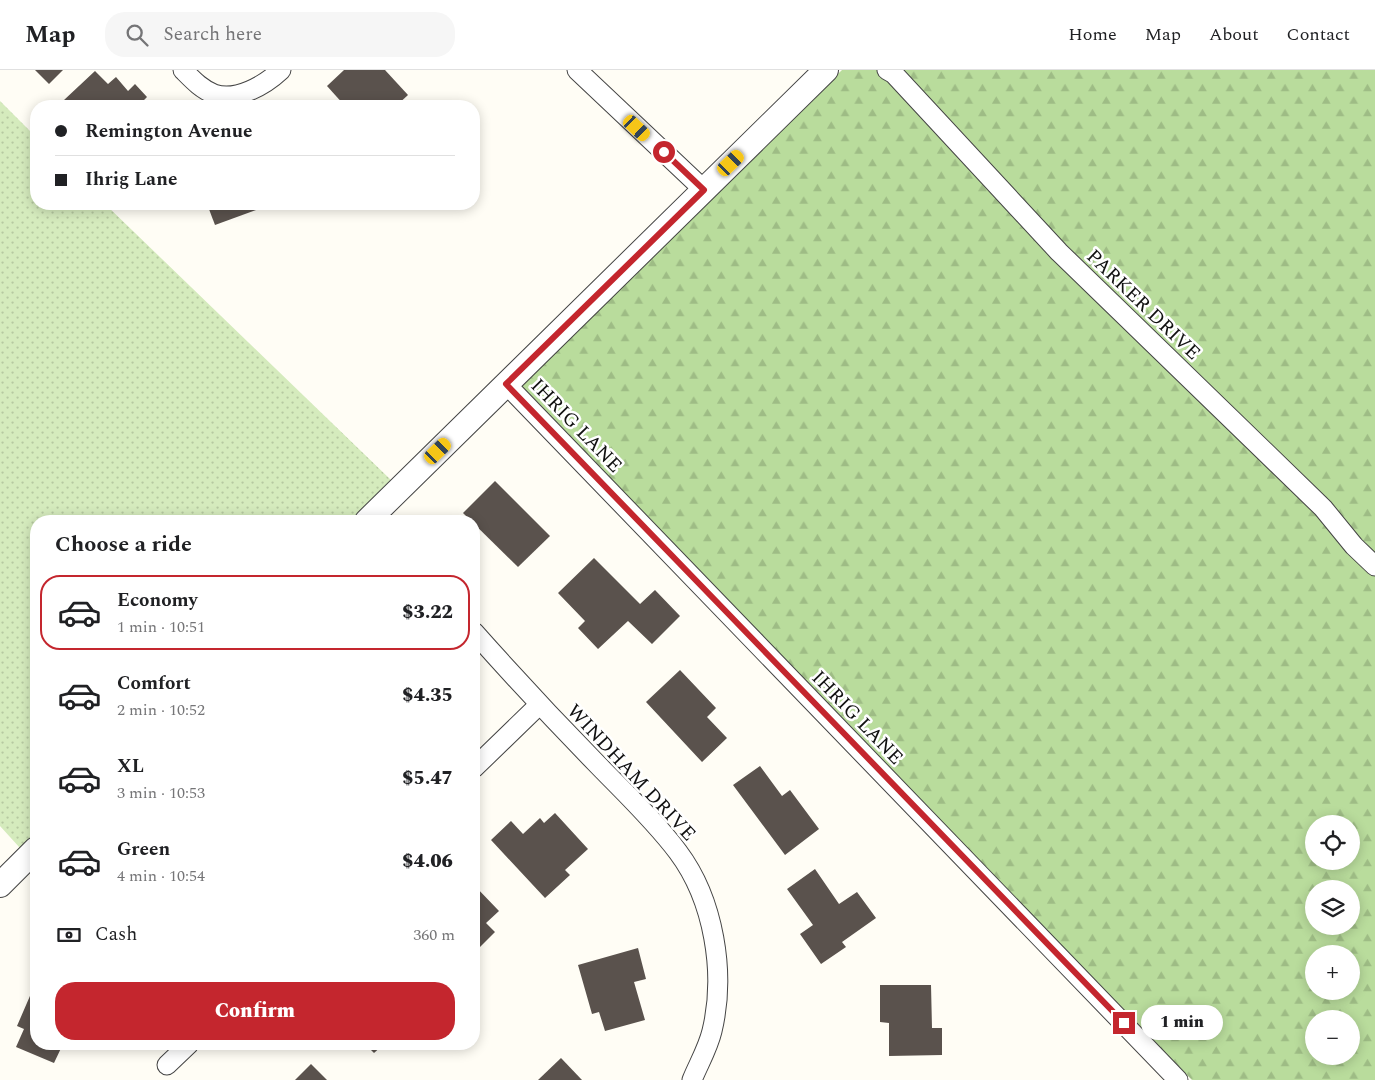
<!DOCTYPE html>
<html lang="en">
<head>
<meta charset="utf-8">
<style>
	:root { --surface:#fff; --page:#f6f6f6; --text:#202124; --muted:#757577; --line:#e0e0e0; --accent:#c4262e }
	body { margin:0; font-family:Spectral,serif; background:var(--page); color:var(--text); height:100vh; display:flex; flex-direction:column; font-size:19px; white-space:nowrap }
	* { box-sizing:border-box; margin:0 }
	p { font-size:16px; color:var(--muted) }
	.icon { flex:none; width:28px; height:28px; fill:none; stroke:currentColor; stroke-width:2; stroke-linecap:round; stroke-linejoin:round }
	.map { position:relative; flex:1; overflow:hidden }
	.details { position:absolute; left:30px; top:445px; width:450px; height:535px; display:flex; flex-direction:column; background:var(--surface); border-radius:20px; box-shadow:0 2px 12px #0003 }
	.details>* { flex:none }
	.guide { position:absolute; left:30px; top:30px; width:450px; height:110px; border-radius:20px; box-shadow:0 2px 12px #0003; display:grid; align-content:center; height:110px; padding:0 25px; background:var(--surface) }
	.buttons { position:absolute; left:1305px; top:745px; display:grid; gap:10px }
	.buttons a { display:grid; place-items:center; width:55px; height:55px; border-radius:50%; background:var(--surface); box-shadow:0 2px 12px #0003; font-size:25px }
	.end { position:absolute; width:22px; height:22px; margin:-11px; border:6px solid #c4262e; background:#fff; box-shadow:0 0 0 2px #fff }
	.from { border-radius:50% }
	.bubble { position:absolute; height:35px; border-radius:18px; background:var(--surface); box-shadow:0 2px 12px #0003; font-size:16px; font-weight:800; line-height:35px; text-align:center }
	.car { position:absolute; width:15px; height:30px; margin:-15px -8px; border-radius:6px; box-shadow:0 0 4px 1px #0007; background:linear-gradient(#f5c518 24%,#345 0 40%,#f5c518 0 76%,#345 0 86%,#f5c518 0) }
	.guide b { display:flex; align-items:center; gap:18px; height:48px; font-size:19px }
	.guide b+b { border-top:1px solid var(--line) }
	.guide i { width:12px; height:12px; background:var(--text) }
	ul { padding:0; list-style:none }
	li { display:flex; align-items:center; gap:15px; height:75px; margin:0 10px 8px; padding:0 15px; border:2px solid transparent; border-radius:20px }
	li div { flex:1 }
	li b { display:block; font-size:19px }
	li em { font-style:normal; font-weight:800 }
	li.active { border-color:var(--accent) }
	li>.icon { width:45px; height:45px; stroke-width:1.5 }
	h2 { padding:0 25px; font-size:22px; line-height:60px }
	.pay { display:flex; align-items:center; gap:12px; height:55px; padding:0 25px; font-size:19px }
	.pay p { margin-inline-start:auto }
	.primary-button { display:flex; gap:10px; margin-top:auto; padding:10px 25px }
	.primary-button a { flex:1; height:58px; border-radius:20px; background:var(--accent); color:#fff; font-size:20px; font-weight:800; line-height:58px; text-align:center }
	header { display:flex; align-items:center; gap:30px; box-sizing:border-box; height:70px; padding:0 25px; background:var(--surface); border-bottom:1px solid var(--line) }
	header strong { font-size:24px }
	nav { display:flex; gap:28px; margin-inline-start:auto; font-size:18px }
	.search { width:350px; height:45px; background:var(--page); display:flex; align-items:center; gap:12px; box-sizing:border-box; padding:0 18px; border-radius:20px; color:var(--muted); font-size:19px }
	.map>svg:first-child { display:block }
	.grass { fill:url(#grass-dots) }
	.forest { fill:url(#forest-firs); fill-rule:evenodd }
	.building { fill:#5a524d }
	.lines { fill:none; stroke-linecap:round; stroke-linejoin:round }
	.minor-casing { stroke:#444; stroke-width:21 }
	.tertiary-casing { stroke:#444; stroke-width:26 }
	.minor { stroke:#fff; stroke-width:19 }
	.tertiary { stroke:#fff; stroke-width:24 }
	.route { stroke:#c4262e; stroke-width:6 }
	.labels { text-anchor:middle; stroke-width:5; stroke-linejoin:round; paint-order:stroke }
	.street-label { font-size:20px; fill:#111; stroke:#fff }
</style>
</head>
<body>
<header>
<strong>Map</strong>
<div class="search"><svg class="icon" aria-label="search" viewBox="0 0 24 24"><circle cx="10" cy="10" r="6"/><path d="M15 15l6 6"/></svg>Search here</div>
<nav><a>Home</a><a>Map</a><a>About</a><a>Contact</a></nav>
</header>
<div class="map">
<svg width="1375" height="1010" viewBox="0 0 1375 1010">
	<defs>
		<pattern id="grass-dots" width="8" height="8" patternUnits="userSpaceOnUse" patternTransform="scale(1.25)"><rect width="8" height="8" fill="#d5ebbd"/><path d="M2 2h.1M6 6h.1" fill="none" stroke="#b6c8a1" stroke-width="1.8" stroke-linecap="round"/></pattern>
		<pattern id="forest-firs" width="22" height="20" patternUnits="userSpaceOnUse" patternTransform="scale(1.25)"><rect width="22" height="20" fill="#b9dc9c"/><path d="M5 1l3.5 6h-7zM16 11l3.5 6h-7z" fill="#9ebc85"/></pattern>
	</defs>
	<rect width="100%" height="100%" fill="#fffdf5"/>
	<path class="grass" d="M0,31L36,67V134H105L391,410L350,451H36V762L20,778L0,756Z"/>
	<path class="forest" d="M842,0H1375V1010H1192L512,325ZM1314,754H1351V791H1314ZM1314,819H1351V856H1314ZM1314,884H1351V921H1314ZM1314,949H1351V986H1314Z"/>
	<g class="building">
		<path d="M35,0H63L49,14Z"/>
		<path d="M344,0H385L408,25L396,36H345L327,16Z"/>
		<path d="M95,1L108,14L116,7L128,21L135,14L147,27L138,36H70L64,30Z"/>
		<path d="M207,134H272L215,155Z"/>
		<path d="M495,411L550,466L518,497L463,443Z"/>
		<path d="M594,488L640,534L655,520L680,546L652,574L628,551L598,579L578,558L585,551L558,523Z"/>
		<path d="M680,600L716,638L707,647L727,668L702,692L646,632Z"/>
		<path d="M760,696L782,726L790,720L819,759L785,785L733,715Z"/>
		<path d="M555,743L588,779L565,800L570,805L545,828L491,770L511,751L523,764L540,748L544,753Z"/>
		<path d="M815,799L839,834L857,822L876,848L842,872L846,877L821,894L800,864L813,855L787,819Z"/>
		<path d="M474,815L499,841L486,853L495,862L474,883Z"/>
		<path d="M638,878L646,909L634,912L645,950L605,961L599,942L592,944L578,895Z"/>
		<path d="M36,912V974H63L54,993L16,977L24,959L17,956Z"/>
		<path d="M880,915H931L932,958H942V985L889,986V953L880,952Z"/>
		<path d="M365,974H384L374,983Z"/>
		<path d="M561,988L582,1010H538Z"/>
		<path d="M311,994L327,1010H295Z"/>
	</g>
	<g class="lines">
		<g class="minor-casing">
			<g id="minor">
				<path d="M183,0C192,9 201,19 214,24C236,32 265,15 281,0"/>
				<path d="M577,0L704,120"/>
				<path d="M887,0L894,4L1059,182L1323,438L1354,476L1375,496"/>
				<path d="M506,314L1178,1010"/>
				<path d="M474,562C514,607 554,650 596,693C624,722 654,750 678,782C714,830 726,903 712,961C708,978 699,993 692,1010"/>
				<path d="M474,698L539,635"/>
				<path d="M167,995L189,974"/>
			</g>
		</g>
		<g class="tertiary-casing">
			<g id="tertiary">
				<path d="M367,451L826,0"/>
				<path d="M0,815L36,779"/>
			</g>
		</g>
		<use href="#minor" class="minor"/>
		<use href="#tertiary" class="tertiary"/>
	</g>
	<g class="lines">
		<path class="route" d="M664,82L704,120L506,314L1124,953"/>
	</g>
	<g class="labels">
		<g class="street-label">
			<text transform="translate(1144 234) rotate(44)" y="7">PARKER DRIVE</text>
			<text transform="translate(577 355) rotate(46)" y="7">IHRIG LANE</text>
			<text transform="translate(858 647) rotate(46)" y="7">IHRIG LANE</text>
			<text transform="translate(632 702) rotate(47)" y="7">WINDHAM DRIVE</text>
		</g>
	</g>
</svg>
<div class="buttons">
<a><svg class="icon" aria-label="locate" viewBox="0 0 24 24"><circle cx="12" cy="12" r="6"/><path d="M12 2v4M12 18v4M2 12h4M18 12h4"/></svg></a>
<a><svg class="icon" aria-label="layers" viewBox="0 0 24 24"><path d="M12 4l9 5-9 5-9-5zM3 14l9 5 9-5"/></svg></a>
<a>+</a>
<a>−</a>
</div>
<i class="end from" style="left:664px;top:82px"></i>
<i class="end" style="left:1124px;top:953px"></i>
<div class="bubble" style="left:1141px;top:935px;width:82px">1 min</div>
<i class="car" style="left:637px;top:58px;rotate:133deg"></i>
<i class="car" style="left:731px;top:93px;rotate:46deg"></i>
<i class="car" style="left:438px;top:381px;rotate:46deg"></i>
<div class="guide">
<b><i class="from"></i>Remington Avenue</b>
<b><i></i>Ihrig Lane</b>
</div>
<section class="details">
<h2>Choose a ride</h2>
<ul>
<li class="active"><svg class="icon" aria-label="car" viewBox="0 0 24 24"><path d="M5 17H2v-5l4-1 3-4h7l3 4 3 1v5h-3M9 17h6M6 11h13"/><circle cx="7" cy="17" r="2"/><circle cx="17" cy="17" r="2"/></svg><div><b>Economy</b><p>1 min · 10:51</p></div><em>$3.22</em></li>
<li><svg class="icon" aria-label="car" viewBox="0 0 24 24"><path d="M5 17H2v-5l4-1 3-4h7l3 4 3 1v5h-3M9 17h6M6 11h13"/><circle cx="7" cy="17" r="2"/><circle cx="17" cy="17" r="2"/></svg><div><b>Comfort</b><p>2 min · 10:52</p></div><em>$4.35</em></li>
<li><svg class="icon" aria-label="car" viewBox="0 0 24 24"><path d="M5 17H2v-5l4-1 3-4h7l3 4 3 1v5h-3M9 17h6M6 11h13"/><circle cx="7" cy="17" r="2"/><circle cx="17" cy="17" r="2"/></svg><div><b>XL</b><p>3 min · 10:53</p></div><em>$5.47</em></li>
<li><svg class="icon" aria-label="car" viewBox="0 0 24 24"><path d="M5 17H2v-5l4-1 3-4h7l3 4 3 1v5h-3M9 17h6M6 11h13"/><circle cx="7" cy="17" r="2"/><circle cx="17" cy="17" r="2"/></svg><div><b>Green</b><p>4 min · 10:54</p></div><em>$4.06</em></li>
</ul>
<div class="pay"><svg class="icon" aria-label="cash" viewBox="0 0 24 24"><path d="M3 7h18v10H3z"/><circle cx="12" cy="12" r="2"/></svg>Cash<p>360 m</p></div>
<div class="primary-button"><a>Confirm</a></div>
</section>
</div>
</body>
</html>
